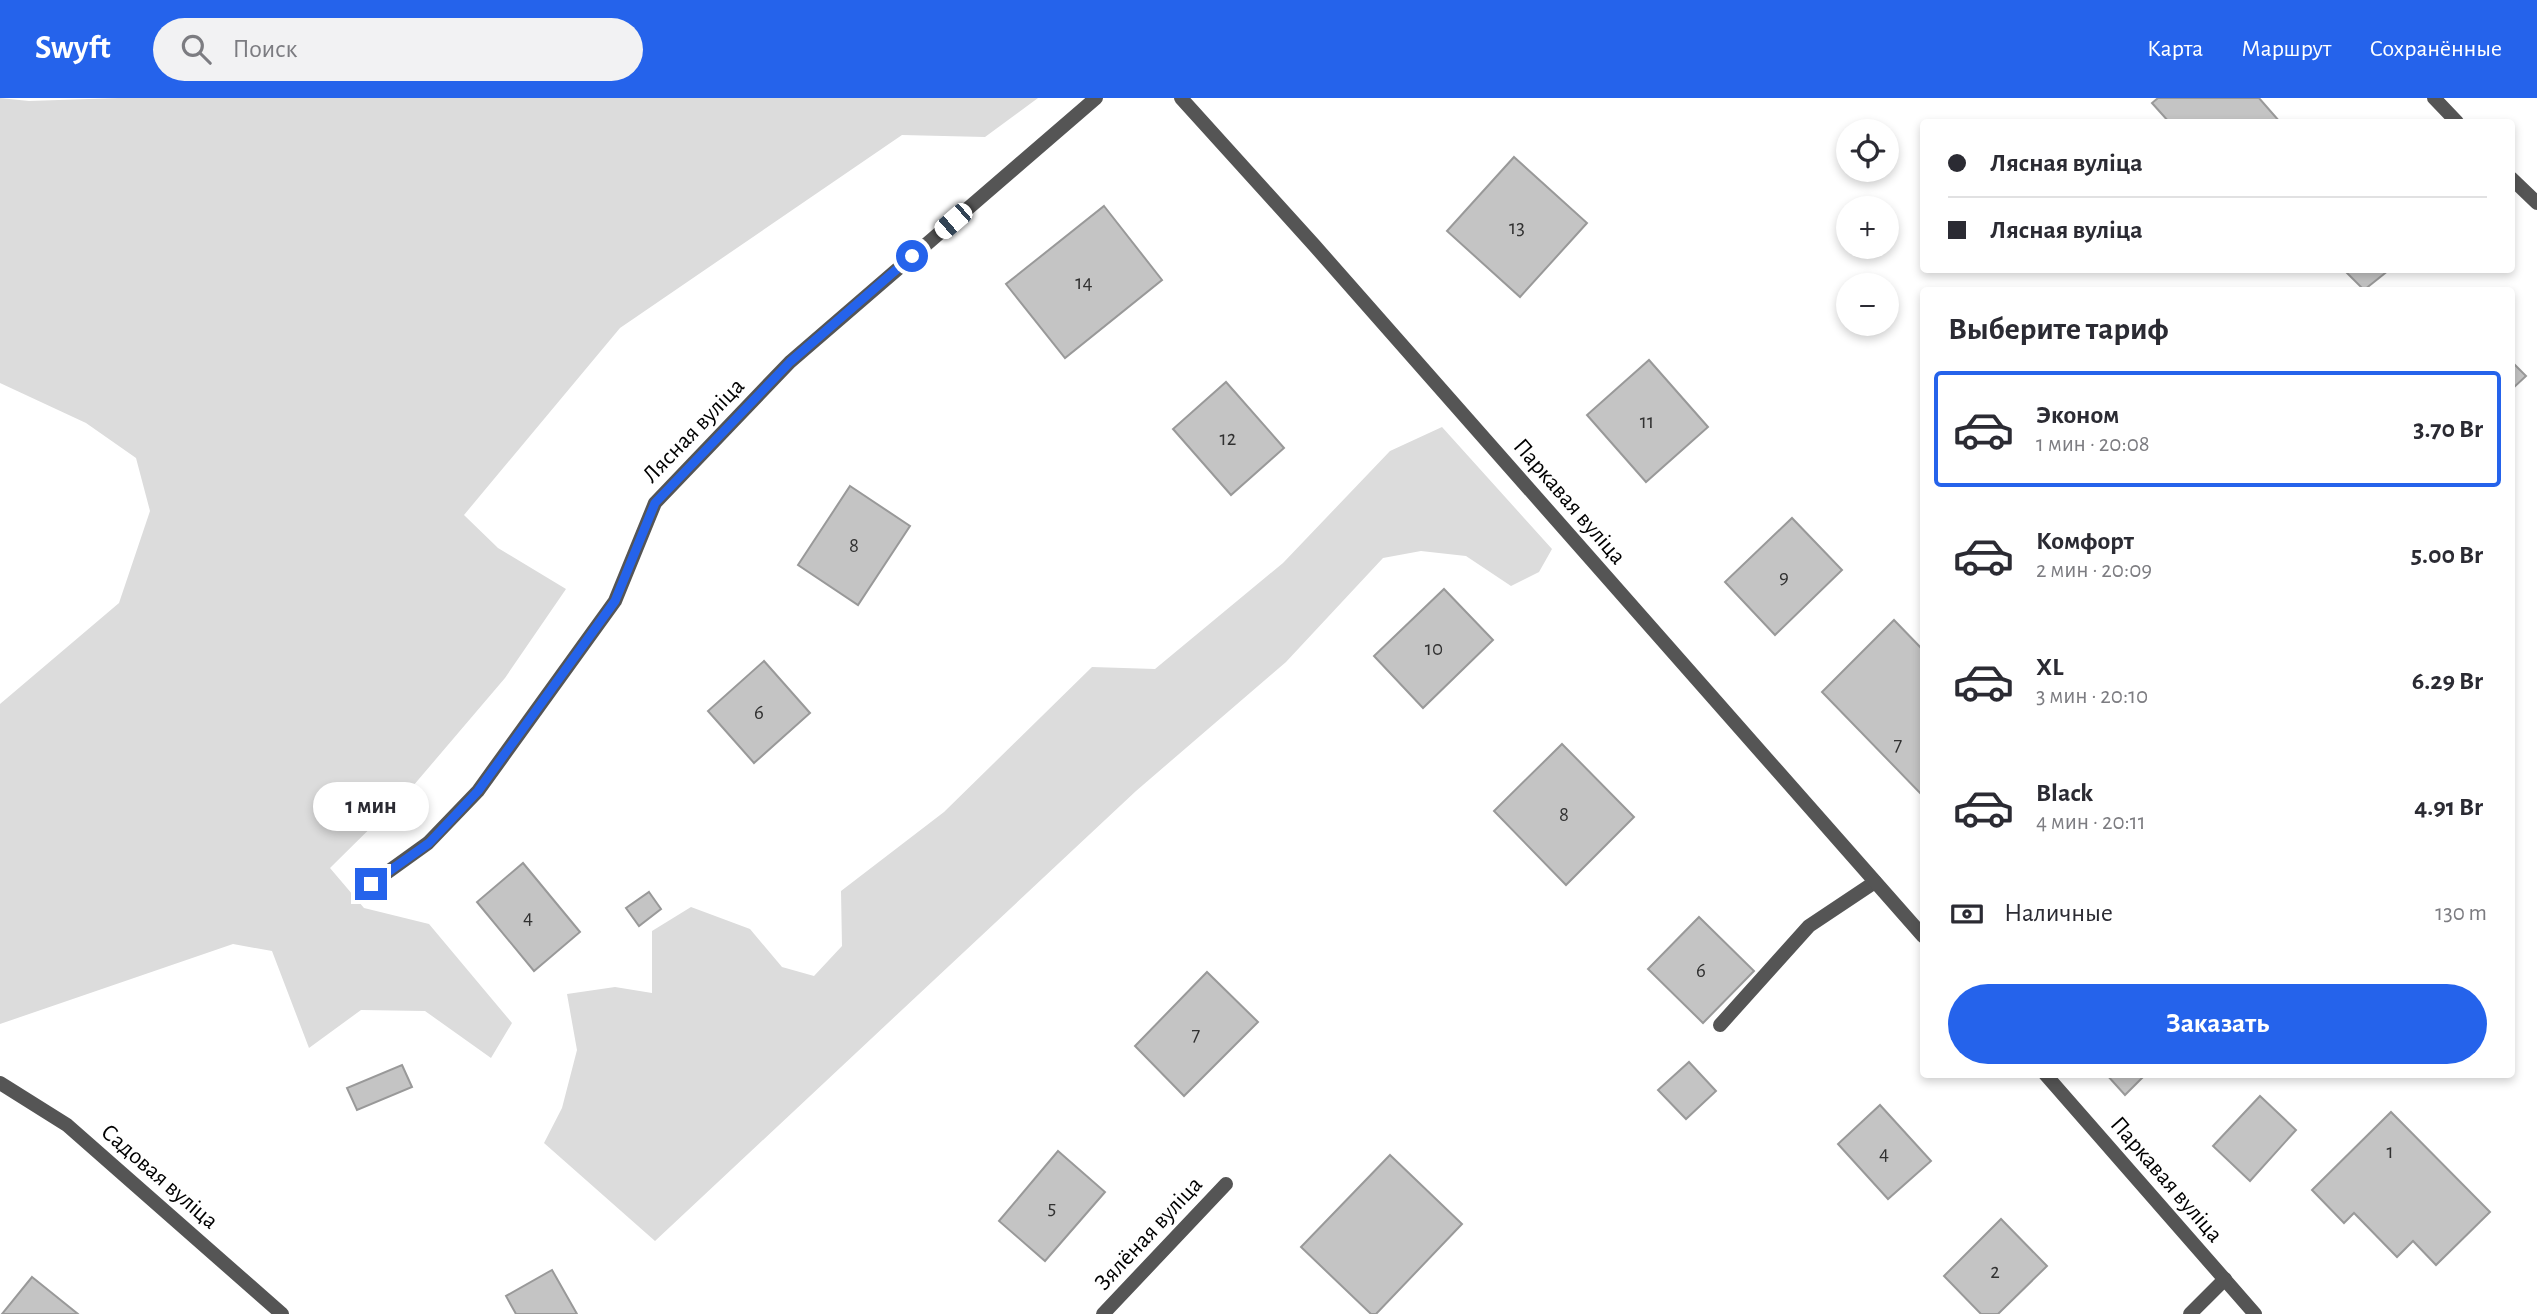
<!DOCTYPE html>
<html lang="ru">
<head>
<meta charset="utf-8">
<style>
	:root { --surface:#fff; --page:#f2f2f3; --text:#2b2b33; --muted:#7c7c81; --line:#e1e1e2; --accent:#2563eb }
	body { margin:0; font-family:"Alegreya Sans",sans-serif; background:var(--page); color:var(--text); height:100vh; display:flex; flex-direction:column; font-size:26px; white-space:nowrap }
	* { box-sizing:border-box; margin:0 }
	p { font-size:23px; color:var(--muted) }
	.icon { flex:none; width:38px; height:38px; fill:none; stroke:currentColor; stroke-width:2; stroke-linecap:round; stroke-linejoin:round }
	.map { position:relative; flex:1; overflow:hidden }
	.drawer { position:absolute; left:1920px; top:189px; width:595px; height:791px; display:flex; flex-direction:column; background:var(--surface); border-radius:7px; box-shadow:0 4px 10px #0003 }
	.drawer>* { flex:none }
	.banner { position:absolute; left:1920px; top:21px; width:595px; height:154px; border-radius:7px; box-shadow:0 4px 10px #0003; display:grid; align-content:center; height:154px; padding:0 28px; background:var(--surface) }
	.controls { position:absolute; left:1836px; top:21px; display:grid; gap:14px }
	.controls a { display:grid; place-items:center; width:63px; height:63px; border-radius:50%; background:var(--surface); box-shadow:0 4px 10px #0003; font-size:35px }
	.end { position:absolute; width:32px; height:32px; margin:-16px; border:9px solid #2563eb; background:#fff; box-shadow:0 0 0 4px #fff }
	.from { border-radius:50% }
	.bubble { position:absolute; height:49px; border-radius:24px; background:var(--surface); box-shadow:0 4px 10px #0003; font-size:23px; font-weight:600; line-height:49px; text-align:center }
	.car { position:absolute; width:21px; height:42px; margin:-21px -10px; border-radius:9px; box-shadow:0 0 5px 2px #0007; background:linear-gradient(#fff 24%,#345 0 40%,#fff 0 76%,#345 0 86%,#fff 0) }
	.banner b { display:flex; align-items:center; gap:24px; height:66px; font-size:26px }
	.banner b+b { border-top:2px solid var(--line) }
	.banner i { width:18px; height:18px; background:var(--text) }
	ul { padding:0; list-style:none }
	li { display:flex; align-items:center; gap:21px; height:116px; margin:0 14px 10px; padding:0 14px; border:4px solid transparent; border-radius:7px }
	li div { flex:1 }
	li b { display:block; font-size:26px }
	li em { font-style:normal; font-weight:600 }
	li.current { border-color:var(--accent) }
	li>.icon { width:63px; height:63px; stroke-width:1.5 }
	h2 { padding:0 28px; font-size:32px; line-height:84px }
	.pay { display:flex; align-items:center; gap:18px; height:77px; padding:0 28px; font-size:26px }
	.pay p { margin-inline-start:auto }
	.button { display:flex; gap:14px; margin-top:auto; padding:14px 28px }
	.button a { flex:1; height:80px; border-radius:42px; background:var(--accent); color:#fff; font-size:28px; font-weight:600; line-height:80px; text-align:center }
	header { display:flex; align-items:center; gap:42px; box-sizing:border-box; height:98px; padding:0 35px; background:var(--accent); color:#fff }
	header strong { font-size:33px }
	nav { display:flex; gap:38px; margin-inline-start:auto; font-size:24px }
	.search { width:490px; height:63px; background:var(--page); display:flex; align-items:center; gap:18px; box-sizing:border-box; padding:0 24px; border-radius:38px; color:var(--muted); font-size:26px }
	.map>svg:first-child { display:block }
	.green { fill:#dcdcdc }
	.building { fill:#c4c4c4; stroke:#999; stroke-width:2 }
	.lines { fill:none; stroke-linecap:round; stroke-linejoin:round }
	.lane { stroke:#555; stroke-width:14 }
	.street { stroke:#555; stroke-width:14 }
	.route { stroke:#2563eb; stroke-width:9 }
	.labels { text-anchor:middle; stroke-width:5; stroke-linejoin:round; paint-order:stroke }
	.number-label { font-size:21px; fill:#313131 }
	.street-label { font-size:24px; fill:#000; stroke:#fff }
</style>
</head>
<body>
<header>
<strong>Swyft</strong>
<div class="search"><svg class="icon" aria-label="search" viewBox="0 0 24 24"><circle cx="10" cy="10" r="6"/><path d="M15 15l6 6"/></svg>Поиск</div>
<nav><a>Карта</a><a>Маршрут</a><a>Сохранённые</a></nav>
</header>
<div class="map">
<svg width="2537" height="1216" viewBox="0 0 2537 1216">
	<rect width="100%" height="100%" fill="#fff"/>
	<g class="green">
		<path d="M0,0L29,3L119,0H1038L985,39L902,37L620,230L464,417L498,450L566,491L505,580L413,688L330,770L364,810L429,826L512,925L491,960L425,913L361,912L309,950L272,853L233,846L0,926V606L119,505L150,413L136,360L86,325L0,285Z"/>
		<path d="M1442,329L1552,451L1539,474L1511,488L1466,458L1421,453L1383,460L1286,564L1136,693L655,1143L544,1045L562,1010L577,952L567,896L615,889L652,895V833L691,809L750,831L782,869L814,878L842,848L841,793L944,714L1092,569L1155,571L1283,465L1390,353Z"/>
	</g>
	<g class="building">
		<path d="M2158,0H2259L2280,24H2169L2152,5Z"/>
		<path d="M1514,59L1587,125L1520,199L1447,133Z"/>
		<path d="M1104,108L1162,182L1065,260L1006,186Z"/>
		<path d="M2344,172H2389L2364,192Z"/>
		<path d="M1649,262L1708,329L1646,384L1587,317Z"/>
		<path d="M2511,263L2526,278L2511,292Z"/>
		<path d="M1226,284L1284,350L1231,397L1173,331Z"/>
		<path d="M850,388L910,428L858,507L798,467Z"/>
		<path d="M1792,420L1842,472L1775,537L1725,484Z"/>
		<path d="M1444,491L1493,542L1423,610L1374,558Z"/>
		<path d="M1894,522L1923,552V698L1822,594Z"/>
		<path d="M764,563L810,615L754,665L708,613Z"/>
		<path d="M1562,646L1634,719L1566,787L1494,713Z"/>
		<path d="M523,765L580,834L534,873L477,804Z"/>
		<path d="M649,794L661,811L639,828L626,810Z"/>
		<path d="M1699,819L1754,873L1703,925L1648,871Z"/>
		<path d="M1207,874L1258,924L1184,998L1135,948Z"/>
		<path d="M1689,964L1716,993L1686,1021L1658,992Z"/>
		<path d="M402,967L412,989L357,1012L347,990Z"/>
		<path d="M2106,976H2146L2125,997Z"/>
		<path d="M2260,998L2296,1032L2250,1083L2213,1048Z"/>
		<path d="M1880,1007L1931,1063L1888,1101L1838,1046Z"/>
		<path d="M2391,1014L2490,1114L2436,1167L2413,1143L2397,1159L2354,1115L2344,1125L2312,1092Z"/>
		<path d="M1058,1053L1105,1094L1045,1163L999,1123Z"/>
		<path d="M1390,1057L1462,1126L1376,1216H1371L1301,1149Z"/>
		<path d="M2001,1121L2047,1168L1998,1216H1981L1944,1178Z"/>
		<path d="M552,1172L577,1216H516L506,1198Z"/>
		<path d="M32,1179L78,1216H2Z"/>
	</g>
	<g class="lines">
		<path class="lane" d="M1720,927L1809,828L1875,784"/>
		<g class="street">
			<path d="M1181,0L1314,147L1923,838"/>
			<path d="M2434,0L2457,24"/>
			<path d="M2511,80L2537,105"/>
			<path d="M371,786L428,745L478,693L615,503L655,405L790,264L1096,0"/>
			<path d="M2045,976L2255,1216"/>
			<path d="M0,985L67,1027L282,1216"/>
			<path d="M1103,1216L1226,1086"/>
			<path d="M2190,1216L2225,1181"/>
		</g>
	</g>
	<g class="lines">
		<path class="route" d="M371,786L429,745L478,693L615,503L655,405L790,264L912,158"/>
	</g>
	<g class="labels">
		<g class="number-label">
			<text x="1517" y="136">13</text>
			<text x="1084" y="191">14</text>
			<text x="1647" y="330">11</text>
			<text x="1228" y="347">12</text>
			<text x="854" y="454">8</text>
			<text x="1784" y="485">9</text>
			<text x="1434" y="557">10</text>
			<text x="759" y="621">6</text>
			<text x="1898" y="653">7</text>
			<text x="1564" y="723">8</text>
			<text x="528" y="826">4</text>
			<text x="1701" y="879">6</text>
			<text x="1196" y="943">7</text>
			<text x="2390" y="1060">1</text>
			<text x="1884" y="1062">4</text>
			<text x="1052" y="1116">5</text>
			<text x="1995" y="1180">2</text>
		</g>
		<g class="street-label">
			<text transform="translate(693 332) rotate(-46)" y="8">Лясная вуліца</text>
			<text transform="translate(1570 403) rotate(49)" y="8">Паркавая вуліца</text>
			<text transform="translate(160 1078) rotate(41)" y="8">Садовая вуліца</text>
			<text transform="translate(2167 1081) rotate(49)" y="8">Паркавая вуліца</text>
			<text transform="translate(1148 1135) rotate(-47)" y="8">Зялёная вуліца</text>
		</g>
	</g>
</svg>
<div class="controls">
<a><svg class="icon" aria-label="locate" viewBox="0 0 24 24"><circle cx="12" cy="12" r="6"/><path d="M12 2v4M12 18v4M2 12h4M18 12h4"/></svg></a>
<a>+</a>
<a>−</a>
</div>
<i class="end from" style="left:912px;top:158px"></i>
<i class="end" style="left:371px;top:786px"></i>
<div class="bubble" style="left:313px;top:684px;width:116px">1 мин</div>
<i class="car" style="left:953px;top:123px;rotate:229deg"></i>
<div class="banner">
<b><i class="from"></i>Лясная вуліца</b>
<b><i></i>Лясная вуліца</b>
</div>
<section class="drawer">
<h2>Выберите тариф</h2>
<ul>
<li class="current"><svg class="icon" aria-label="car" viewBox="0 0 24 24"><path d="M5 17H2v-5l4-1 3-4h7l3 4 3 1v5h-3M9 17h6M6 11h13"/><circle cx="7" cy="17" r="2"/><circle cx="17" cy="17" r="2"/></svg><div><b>Эконом</b><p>1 мин · 20:08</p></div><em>3.70 Br</em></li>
<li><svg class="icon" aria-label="car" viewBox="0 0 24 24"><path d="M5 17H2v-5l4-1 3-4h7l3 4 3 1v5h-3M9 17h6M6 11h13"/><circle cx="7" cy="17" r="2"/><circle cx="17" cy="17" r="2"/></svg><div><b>Комфорт</b><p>2 мин · 20:09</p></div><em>5.00 Br</em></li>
<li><svg class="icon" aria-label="car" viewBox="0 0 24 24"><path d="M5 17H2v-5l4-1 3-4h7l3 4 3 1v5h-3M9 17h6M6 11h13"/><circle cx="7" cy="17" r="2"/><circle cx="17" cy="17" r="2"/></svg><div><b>XL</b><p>3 мин · 20:10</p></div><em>6.29 Br</em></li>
<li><svg class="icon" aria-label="car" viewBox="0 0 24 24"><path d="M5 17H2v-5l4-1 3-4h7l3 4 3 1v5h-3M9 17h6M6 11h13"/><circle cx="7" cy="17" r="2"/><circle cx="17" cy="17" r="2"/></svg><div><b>Black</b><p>4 мин · 20:11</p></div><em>4.91 Br</em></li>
</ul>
<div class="pay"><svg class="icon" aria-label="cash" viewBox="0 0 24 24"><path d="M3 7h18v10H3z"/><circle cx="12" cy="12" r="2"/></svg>Наличные<p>130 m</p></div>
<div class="button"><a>Заказать</a></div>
</section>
</div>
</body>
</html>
